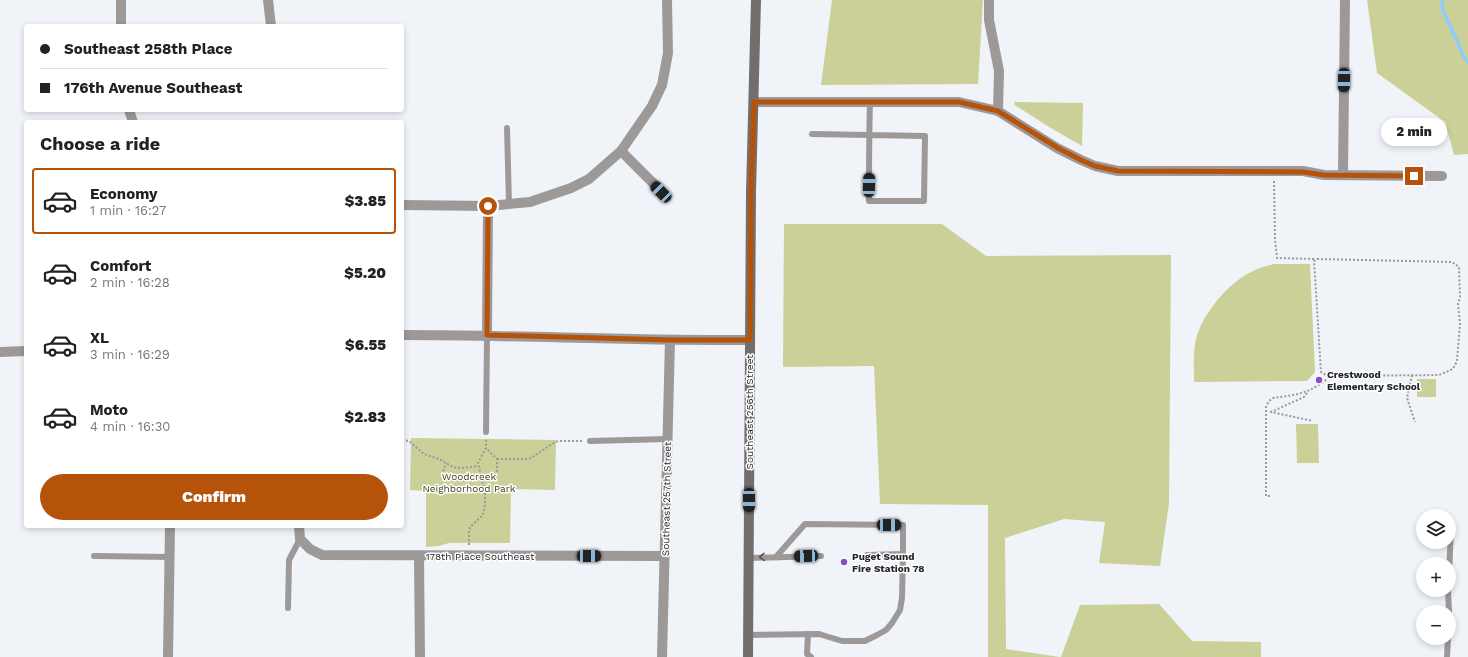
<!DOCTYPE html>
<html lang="en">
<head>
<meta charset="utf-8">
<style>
	:root { --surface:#fff; --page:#f2f2f2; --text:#222; --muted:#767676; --line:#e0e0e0; --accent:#b45309 }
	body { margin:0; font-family:"Work Sans",sans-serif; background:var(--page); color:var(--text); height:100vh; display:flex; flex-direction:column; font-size:15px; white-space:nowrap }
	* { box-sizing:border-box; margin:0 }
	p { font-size:13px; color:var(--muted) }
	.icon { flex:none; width:22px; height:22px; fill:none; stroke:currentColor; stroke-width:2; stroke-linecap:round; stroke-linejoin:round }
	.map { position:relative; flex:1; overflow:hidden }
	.drawer { position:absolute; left:24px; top:120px; width:380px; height:408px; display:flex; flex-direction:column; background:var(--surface); border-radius:4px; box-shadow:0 2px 6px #0003 }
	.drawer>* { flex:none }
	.hud { position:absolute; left:24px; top:24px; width:380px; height:88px; border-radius:4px; box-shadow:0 2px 6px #0003; display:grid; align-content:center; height:88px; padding:0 16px; background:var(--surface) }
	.buttons { position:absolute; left:1416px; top:509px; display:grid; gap:8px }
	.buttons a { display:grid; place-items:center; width:40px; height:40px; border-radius:50%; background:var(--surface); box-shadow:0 2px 6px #0003; font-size:20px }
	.end { position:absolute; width:18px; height:18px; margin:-9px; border:5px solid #b45309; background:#fff; box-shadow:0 0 0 2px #fff }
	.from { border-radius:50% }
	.bubble { position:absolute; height:28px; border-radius:14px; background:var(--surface); box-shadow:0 2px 6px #0003; font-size:13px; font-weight:800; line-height:28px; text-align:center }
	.car { position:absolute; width:12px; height:24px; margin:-12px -6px; border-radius:5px; box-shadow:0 0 3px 1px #0007; background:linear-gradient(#222 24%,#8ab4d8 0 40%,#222 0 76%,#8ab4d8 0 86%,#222 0) }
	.hud b { display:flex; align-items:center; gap:14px; height:38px; font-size:15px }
	.hud b+b { border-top:1px solid var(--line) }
	.hud i { width:10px; height:10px; background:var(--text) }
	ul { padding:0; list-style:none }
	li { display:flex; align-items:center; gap:12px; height:66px; margin:0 8px 6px; padding:0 8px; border:2px solid transparent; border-radius:4px }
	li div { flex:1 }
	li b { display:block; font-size:15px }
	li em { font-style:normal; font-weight:800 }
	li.on { border-color:var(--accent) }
	li>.icon { width:36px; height:36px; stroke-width:1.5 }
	h2 { padding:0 16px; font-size:18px; line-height:48px }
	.cta { display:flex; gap:8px; margin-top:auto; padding:8px 16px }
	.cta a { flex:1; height:46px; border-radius:24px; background:var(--accent); color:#fff; font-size:16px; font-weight:800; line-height:46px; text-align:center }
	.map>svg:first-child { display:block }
	.green { fill:#cbd098 }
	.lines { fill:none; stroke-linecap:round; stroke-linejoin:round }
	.stream { stroke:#8bccfd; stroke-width:3.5 }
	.path { stroke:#979a9d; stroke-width:2; stroke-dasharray:2 2; stroke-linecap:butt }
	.service { stroke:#9c9998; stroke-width:6 }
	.minor { stroke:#9c9998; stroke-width:10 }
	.secondary { stroke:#726e6d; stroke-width:10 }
	.oneway { stroke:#535354 }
	.route { stroke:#b45309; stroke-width:5 }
	.poi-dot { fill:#894ec5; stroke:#fff; stroke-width:1.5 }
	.labels { text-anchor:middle; stroke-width:3; stroke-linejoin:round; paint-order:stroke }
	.poi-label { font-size:10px; font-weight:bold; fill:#232426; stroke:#fff; text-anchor:start }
	.street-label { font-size:10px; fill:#232426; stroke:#fff }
	.park-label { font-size:10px; fill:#40421a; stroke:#fff }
</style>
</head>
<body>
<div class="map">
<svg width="1468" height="657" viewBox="0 0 1468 657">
	<rect width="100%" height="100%" fill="#f0f4f9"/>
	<g class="green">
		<path d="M832,0H983L978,84L821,85Z"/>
		<path d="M1367,0H1468V154L1454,155L1445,122L1377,73Z"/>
		<path d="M1014,102L1083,103L1082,146L1049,127L1015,105Z"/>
		<path d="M784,224H942L986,256L1171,255L1169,503L1160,566L1099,563L1105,522L1064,519L1005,538L1006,649L1060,657H988V505L880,504L874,366L783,367Z"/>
		<path d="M1274,264H1310L1315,372L1307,381L1194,382C1194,370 1193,357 1195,345C1198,318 1228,283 1251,272C1258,268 1267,266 1274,264Z"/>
		<rect x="1417" y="379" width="19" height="18"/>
		<path d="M1296,424H1318L1319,463H1297Z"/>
		<path d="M411,438L556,440L555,490L511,489L510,543H449L439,546L426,547V491L410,490Z"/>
		<path d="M1159,604L1192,641L1261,642V657H1061L1080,605Z"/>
	</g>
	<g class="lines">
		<path class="stream" d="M1443,0L1442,8L1464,57L1468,62"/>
		<g class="path">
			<path d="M1274,181L1275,240L1277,258L1316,259"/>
			<path d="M1317,259L1452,262L1459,267L1460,297L1458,304L1460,324L1457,361L1453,369L1439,375L1331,376L1324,374L1321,372L1314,261Z"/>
			<path d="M1412,375L1407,398L1415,422"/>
			<path d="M1307,393L1304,397L1271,412L1313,421"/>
			<path d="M402,440L409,441L424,454L439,459L453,467L461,468L478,466"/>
			<path d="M497,459H527L531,458L552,444L558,441H583"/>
			<path d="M442,475L446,463"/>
			<path d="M482,479L497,471V459L486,448"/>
			<path d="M1270,496H1266V407L1269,401L1273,398C1301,394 1308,394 1331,376"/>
			<path d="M469,545V530L471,526L483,515L485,505V493L478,463L486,448V440"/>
		</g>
		<g class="service">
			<path d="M507,128L509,205"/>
			<path d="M812,134L925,136L924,201H869C869,168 869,135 870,102"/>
			<path d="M486,432L487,335"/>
			<path d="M590,441L667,439"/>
			<path d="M94,556L170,557"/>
			<path d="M776,557L805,524L903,525V554"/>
			<path d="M749,558L821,556"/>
			<path d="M1449,574L1451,530"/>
			<path d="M1448,590L1449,612"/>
			<path d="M288,608L289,560L300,539"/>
			<path d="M808,634L807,654L811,657"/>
			<path d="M748,635L819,634L842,641H865L877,635L886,630L892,623L900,610L902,598L903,554L867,555"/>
			<path d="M1447,657L1448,638"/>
		</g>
		<g class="minor">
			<path d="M268,0L271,26"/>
			<path d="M989,0V20L999,71L998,111"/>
			<path d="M121,26V0"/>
			<path d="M754,102H959L998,111L1057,148L1081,160L1095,166L1118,171H1303L1324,175L1442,176"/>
			<path d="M129,110L133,122"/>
			<path d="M621,151L661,191"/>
			<path d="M1343,175L1345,0"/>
			<path d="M402,205L488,206L530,202L571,188L589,179L621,151L652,106L662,85L668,53L667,0"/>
			<path d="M402,335C518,335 634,341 750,340"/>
			<path d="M487,335L488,206"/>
			<path d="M0,352L26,351"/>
			<path d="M299,526L300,539L310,549L322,555L664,556"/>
			<path d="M419,556L420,657"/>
			<path d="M168,657L170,526"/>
			<path d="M662,657L670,340"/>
		</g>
		<path class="secondary" d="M748,657L751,192L756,0"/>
	</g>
	<defs><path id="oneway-chevron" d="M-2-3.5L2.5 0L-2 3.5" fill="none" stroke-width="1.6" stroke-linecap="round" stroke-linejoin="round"/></defs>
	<use class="oneway" href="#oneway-chevron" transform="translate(762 557) rotate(179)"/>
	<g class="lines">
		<path class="route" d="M488,206L487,335L670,340H750L751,192L754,102H959L998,111L1058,148L1081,160L1095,166L1118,171L1303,172L1324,175L1414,176"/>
	</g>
	<g class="poi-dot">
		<circle cx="1319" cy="380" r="4"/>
		<circle cx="844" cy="562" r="4"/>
	</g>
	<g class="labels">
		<g class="poi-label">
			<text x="1327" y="378">Crestwood<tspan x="1327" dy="12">Elementary School</tspan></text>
			<text x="852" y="560">Puget Sound<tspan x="852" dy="12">Fire Station 78</tspan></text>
		</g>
		<g class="street-label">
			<text transform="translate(749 412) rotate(-90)" y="4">Southeast 256th Street</text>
			<text transform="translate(666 499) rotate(-89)" y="4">Southeast 257th Street</text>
			<text x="480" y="560">178th Place Southeast</text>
		</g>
		<g class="park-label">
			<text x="469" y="480">Woodcreek<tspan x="469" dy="12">Neighborhood Park</tspan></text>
		</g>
	</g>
</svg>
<div class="buttons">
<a><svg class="icon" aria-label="layers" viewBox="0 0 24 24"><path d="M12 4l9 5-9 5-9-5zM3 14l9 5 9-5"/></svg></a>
<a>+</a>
<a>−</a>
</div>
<i class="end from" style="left:488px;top:206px"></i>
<i class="end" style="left:1414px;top:176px"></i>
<div class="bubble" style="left:1381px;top:118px;width:66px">2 min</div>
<i class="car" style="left:1344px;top:80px;rotate:181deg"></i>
<i class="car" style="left:869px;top:185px;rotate:1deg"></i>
<i class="car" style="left:661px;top:192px;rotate:315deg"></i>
<i class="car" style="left:749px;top:500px;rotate:180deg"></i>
<i class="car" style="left:889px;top:525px;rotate:90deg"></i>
<i class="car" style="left:589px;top:556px;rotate:90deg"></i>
<i class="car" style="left:806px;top:556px;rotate:268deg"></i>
<div class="hud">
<b><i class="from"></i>Southeast 258th Place</b>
<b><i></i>176th Avenue Southeast</b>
</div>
<section class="drawer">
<h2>Choose a ride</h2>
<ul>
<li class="on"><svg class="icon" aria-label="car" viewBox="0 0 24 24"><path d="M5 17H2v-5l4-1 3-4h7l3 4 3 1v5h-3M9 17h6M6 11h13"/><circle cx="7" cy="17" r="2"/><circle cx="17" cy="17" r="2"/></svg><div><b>Economy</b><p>1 min · 16:27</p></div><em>$3.85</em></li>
<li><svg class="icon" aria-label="car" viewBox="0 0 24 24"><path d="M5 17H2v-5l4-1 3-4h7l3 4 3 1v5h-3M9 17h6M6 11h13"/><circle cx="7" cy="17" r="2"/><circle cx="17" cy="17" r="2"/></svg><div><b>Comfort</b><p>2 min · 16:28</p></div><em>$5.20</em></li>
<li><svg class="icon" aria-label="car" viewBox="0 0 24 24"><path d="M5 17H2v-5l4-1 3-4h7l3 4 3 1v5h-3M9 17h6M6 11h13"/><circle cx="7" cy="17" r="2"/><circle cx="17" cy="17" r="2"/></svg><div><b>XL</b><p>3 min · 16:29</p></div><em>$6.55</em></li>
<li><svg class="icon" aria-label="car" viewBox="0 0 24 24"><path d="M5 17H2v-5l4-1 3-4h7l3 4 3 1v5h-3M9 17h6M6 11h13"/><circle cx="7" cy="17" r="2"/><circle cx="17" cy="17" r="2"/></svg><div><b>Moto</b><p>4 min · 16:30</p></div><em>$2.83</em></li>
</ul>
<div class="cta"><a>Confirm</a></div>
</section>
</div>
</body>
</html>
